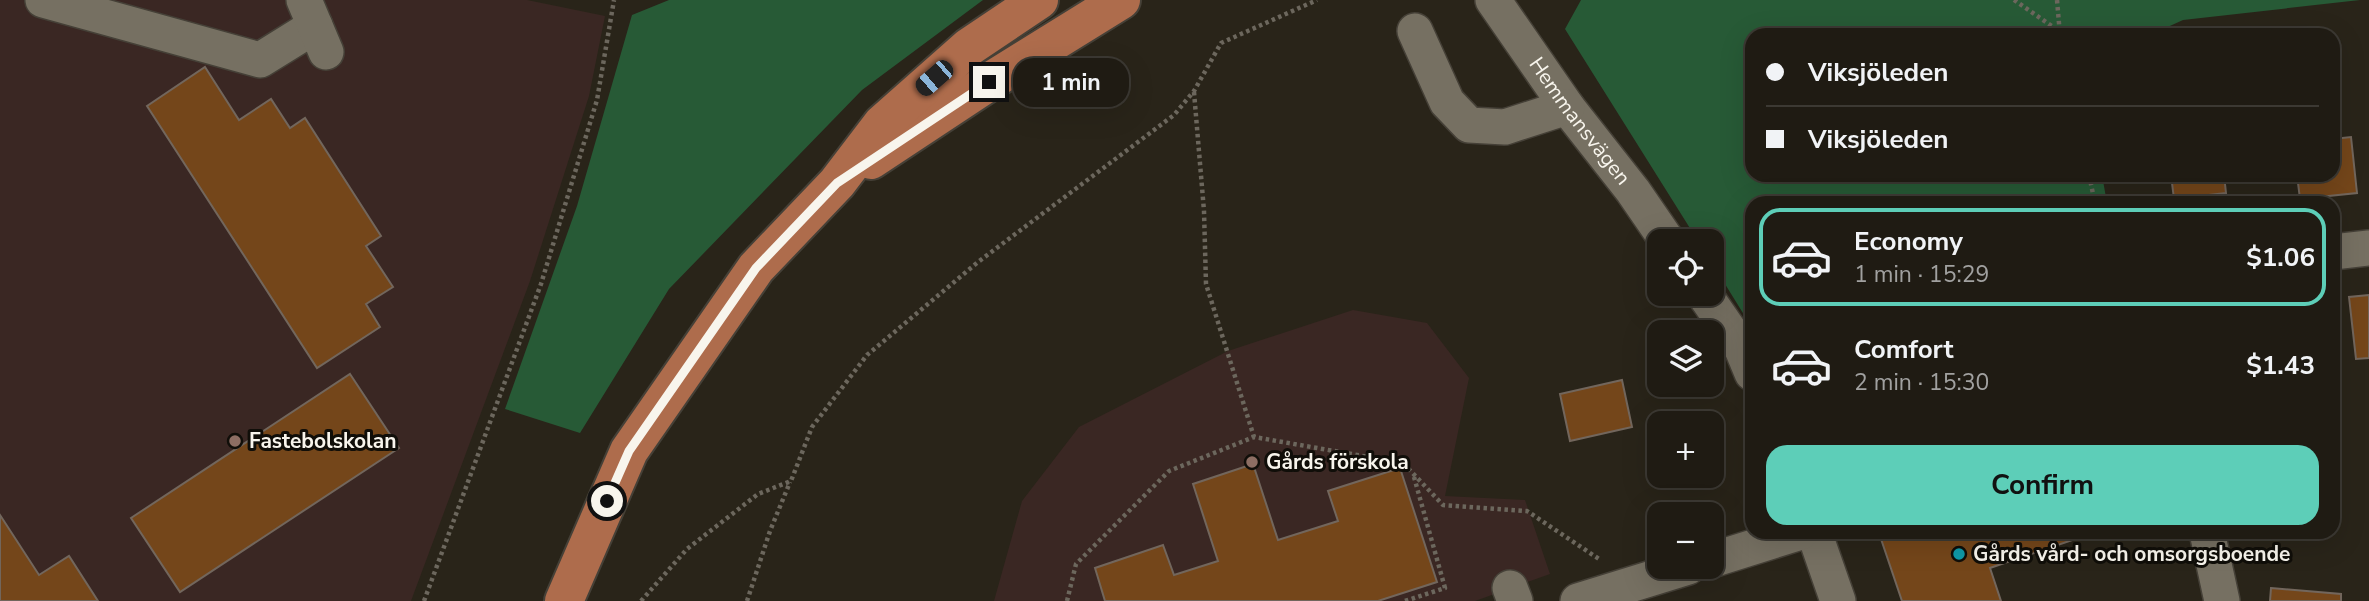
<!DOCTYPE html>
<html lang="en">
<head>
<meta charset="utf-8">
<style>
	:root { --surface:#1f1b13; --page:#27241c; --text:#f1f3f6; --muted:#a1a1a0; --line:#3c3933; --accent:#5dceb8 }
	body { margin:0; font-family:"Nunito Sans",sans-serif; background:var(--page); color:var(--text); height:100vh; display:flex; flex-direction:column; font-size:26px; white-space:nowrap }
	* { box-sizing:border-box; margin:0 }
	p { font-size:23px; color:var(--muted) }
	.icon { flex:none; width:38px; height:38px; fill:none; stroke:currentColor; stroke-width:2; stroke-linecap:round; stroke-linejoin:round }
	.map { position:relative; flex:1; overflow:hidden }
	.side { position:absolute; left:1745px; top:196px; width:595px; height:343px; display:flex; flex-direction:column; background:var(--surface); border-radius:21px; box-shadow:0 7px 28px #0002,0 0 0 2px var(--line) }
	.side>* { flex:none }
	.hud { position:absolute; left:1745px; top:28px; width:595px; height:154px; border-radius:21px; box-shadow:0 7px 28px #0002,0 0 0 2px var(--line); display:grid; align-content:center; height:154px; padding:0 21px; background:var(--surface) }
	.fabs { position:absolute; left:1647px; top:229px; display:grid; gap:14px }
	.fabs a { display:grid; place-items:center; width:77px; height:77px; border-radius:14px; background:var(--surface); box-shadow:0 7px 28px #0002,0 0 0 2px var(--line); font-size:35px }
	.end { position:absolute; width:32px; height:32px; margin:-16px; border:9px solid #f8f5ed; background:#111; box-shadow:0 0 0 4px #111 }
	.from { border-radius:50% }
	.bubble { position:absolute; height:49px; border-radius:21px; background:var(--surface); box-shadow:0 7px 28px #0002,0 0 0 2px var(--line); font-size:23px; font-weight:700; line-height:49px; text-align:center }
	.car { position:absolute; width:21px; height:42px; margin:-21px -10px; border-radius:9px; box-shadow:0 0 5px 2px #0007; background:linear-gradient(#222 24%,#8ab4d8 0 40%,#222 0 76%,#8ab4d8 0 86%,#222 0) }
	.hud b { display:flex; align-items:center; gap:24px; height:66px; font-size:26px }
	.hud b+b { border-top:2px solid var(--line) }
	.hud i { width:18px; height:18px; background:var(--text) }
	ul { padding:12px 0 0; list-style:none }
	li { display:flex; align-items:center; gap:21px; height:98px; margin:0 14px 10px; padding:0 7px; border:4px solid transparent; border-radius:21px }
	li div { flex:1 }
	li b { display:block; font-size:26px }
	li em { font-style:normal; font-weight:700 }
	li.selected { border-color:var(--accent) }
	li>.icon { width:63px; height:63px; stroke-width:1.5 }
	.action { display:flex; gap:14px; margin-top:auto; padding:14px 21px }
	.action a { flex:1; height:80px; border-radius:21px; background:var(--accent); color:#111; font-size:28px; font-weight:700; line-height:80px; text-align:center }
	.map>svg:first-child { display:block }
	.education { fill:#3a2723 }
	.green { fill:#275a36 }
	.building { fill:#74461a; stroke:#72665c; stroke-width:2 }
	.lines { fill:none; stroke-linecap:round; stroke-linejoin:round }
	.minor-casing { stroke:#454037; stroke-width:38 }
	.major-casing { stroke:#454037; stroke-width:42 }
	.path { stroke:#6c675d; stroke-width:4.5; stroke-dasharray:3.5 3.5; stroke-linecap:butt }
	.minor { stroke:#767062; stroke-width:35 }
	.major { stroke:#ae6c4c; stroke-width:38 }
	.route { stroke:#f8f5ed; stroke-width:9 }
	.education-dot { fill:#8d6e63; stroke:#100e09; stroke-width:2.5 }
	.culture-dot { fill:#0f9aa8; stroke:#100e09; stroke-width:2.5 }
	.labels { text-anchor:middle; stroke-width:6; stroke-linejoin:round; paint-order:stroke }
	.street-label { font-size:21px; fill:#f8f5ed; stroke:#100e09 }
	.poi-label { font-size:21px; font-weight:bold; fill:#f8f5ed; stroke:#100e09; text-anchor:start }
</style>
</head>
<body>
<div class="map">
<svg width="2369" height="601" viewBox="0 0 2369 601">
	<rect width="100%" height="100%" fill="#292419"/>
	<g class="education">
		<path d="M0,0H527L605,16L589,96L530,281L411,601H0Z"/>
		<path d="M1353,310L1427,323L1469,378L1445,496L1525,500L1550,574L1475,601H994L1022,501L1079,427L1228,351Z"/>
	</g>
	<g class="green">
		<path d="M669,0H983L862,90L669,289L580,433L505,409L577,206L632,15Z"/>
		<path d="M1581,0H2360L2183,20L2150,35H1752V175H2102L2107,203H1752V319L1746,318L1712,263V242L1698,241L1565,29Z"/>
	</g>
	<g class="building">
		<path d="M205,67L239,120L271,99L290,128L305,118L381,236L366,246L393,287L366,304L380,327L317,368L147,106Z"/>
		<path d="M2351,137L2357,193L2300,199L2297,175H2333V139Z"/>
		<path d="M2171,175H2224L2226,193L2174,199Z"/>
		<path d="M2369,295V358L2356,359L2349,297Z"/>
		<path d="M350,374L399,448L180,592L131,518Z"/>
		<path d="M1622,380L1632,427L1570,441L1560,394Z"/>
		<path d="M1253,464L1278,540L1338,521L1328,491L1400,468L1437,582L1378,601H1105L1095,568L1163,545L1174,575L1218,561L1193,484Z"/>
		<path d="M0,515L39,575L69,556L98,601H0Z"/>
		<path d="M1892,532H2096L1990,568L2001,601H1902L1881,539Z"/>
		<path d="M2271,588L2341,594V601H2270Z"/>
	</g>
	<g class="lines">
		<g class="minor-casing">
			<g id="minor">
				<path d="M43,0L260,60L315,26"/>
				<path d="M304,0L326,52"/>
				<path id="s1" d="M1493,0L1567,107L1633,191L1668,242"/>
				<path d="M1415,31L1447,102L1469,125L1505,127L1567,107"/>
				<path d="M2333,252L2369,248"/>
				<path d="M1704,294L1742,349L1752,373"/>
				<path d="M1814,532L1838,601"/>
				<path d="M2207,532L2222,601"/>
				<path d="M1712,560L1801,532"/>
				<path d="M1510,588L1515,601"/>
				<path d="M1578,601L1688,567"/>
			</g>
		</g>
		<g class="major-casing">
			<g id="major">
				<path d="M871,160L989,82L1121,0"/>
				<path d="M564,601L629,451L756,268L837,183L882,124L969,47L1039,0"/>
			</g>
		</g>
		<g class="path">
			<path d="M2014,0L2059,31"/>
			<path d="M2057,0L2060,35"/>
			<path d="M1194,92L1204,211L1206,284L1254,437"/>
			<path d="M2089,175L2095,203"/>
			<path d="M424,601L541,284L597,100L614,0"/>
			<path d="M641,601L687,549L758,494L791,481L812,427L867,355L978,262L1174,115L1194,91L1221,43L1317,0"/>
			<path d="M747,601L770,531L790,482"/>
			<path d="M1067,601L1076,564L1169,471L1254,437L1403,463L1443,505L1527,511L1599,559"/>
			<path d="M1405,601L1445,588L1414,477"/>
		</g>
		<use href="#minor" class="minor"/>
		<use href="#major" class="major"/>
	</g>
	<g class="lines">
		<path class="route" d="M607,501L629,451L756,268L837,183L989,82"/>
	</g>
	<g class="education-dot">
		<circle cx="235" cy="441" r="7"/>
		<circle cx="1252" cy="462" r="7"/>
	</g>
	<circle class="culture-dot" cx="1959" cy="554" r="7"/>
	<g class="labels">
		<g class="street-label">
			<text dy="7" stroke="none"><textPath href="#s1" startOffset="149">Hemmansvägen</textPath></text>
		</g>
		<g class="poi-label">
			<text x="249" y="448">Fastebolskolan</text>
			<text x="1266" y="469">Gårds förskola</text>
			<text x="1973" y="561">Gårds vård- och omsorgsboende</text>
		</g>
	</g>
</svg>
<div class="fabs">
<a><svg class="icon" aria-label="locate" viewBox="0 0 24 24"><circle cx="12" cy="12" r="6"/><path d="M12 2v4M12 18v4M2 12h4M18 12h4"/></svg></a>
<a><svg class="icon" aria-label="layers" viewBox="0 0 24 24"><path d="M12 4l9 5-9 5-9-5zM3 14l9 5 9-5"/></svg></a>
<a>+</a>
<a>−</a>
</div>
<i class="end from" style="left:607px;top:501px"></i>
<i class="end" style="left:989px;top:82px"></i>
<div class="bubble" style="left:1013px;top:58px;width:116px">1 min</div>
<i class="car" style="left:934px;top:78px;rotate:229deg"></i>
<div class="hud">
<b><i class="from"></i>Viksjöleden</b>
<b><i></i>Viksjöleden</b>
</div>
<section class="side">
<ul>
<li class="selected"><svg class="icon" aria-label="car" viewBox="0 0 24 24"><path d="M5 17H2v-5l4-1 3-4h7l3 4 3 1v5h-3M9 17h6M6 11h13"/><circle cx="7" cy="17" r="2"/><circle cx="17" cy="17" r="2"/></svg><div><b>Economy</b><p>1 min · 15:29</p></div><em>$1.06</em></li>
<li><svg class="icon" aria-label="car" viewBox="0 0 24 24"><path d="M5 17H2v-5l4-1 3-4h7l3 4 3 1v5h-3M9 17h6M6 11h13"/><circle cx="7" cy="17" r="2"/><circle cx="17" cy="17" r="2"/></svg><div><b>Comfort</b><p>2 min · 15:30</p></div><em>$1.43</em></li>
</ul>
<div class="action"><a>Confirm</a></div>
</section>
</div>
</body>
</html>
